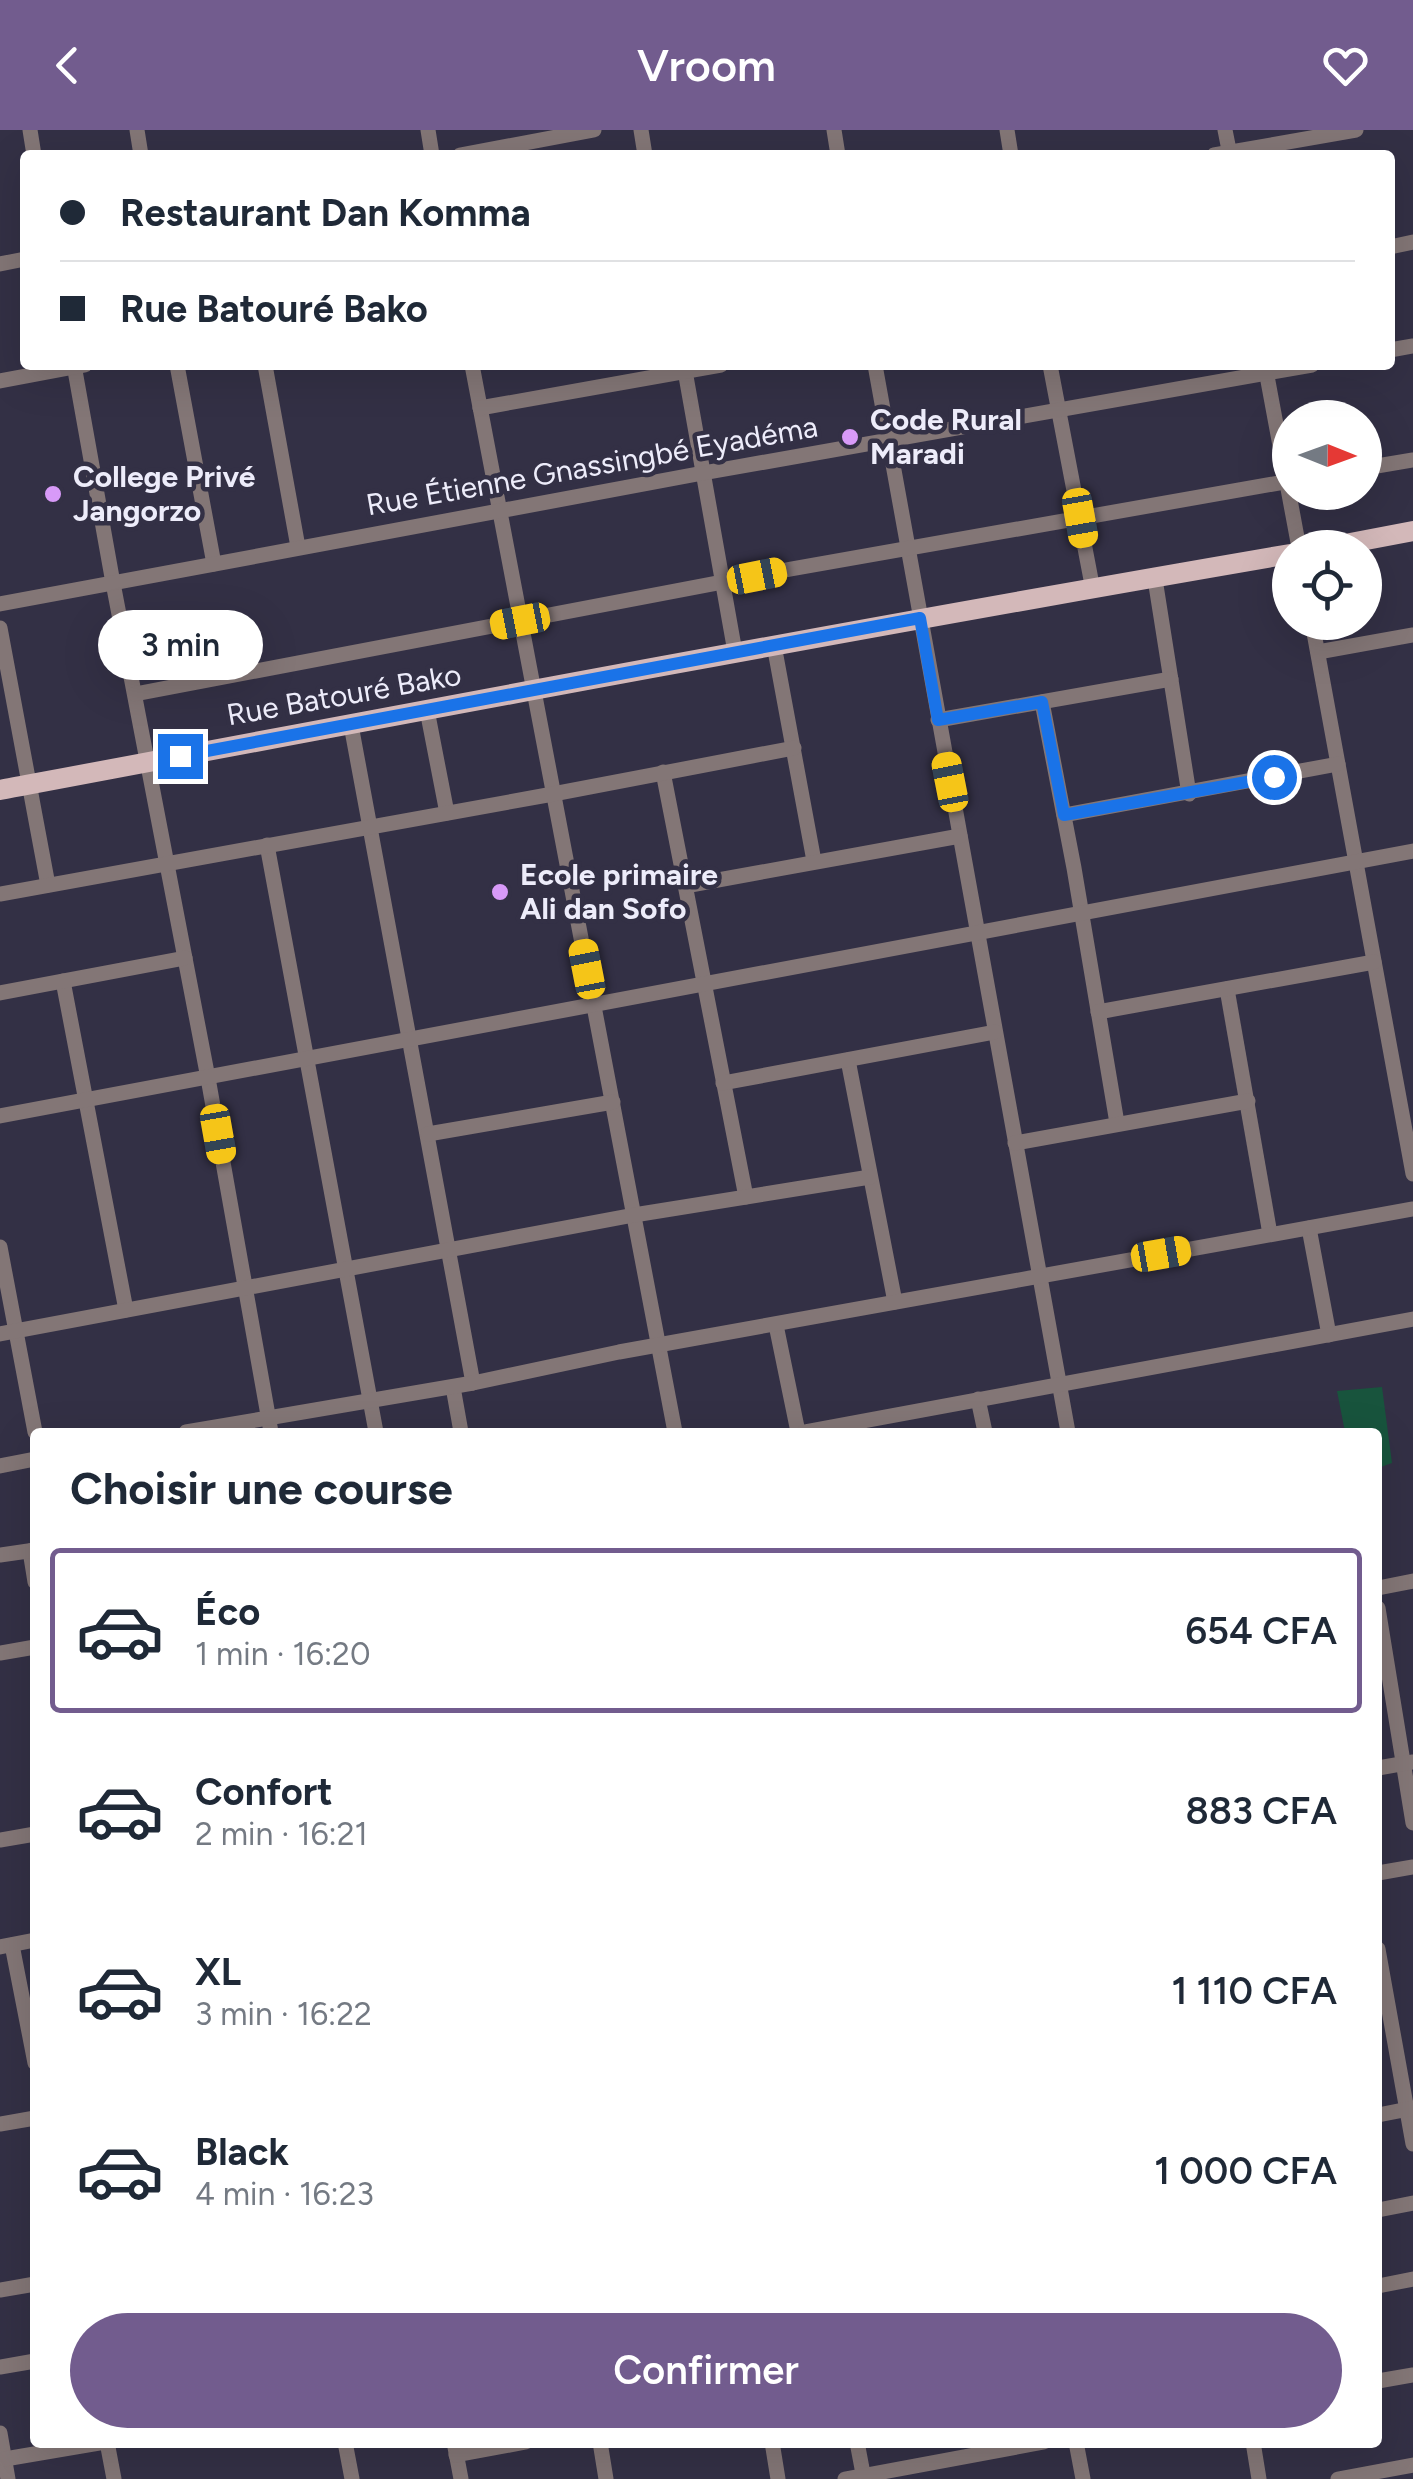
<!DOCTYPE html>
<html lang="fr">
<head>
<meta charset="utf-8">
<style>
	:root { --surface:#fff; --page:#f6f6f7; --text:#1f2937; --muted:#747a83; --line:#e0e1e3; --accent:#725c8e }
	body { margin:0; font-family:Figtree,sans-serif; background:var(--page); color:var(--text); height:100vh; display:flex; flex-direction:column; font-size:38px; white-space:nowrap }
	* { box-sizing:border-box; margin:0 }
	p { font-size:32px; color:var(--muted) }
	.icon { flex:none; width:55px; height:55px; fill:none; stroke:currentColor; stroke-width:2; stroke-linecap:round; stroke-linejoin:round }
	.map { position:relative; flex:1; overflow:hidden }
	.panel { position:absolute; left:30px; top:1298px; width:1352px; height:1020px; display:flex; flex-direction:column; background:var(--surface); border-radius:10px; box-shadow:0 10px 40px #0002 }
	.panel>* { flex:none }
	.guide { position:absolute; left:20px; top:20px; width:1375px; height:220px; border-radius:10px; box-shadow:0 10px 40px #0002; display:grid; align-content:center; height:220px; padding:0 40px; background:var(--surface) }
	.needle { width:65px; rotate:91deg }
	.controls { position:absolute; left:1272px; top:270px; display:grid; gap:20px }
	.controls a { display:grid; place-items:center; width:110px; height:110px; border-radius:50%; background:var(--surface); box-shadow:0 10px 40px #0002; font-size:50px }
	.end { position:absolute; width:45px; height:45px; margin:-22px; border:12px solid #1a73e8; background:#fff; box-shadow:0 0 0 5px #fff }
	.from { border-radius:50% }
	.bubble { position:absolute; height:70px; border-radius:35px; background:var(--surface); box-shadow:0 10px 40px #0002; font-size:32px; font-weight:600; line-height:70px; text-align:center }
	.car { position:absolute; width:30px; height:60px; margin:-30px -15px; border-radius:12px; box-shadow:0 0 8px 2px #0007; background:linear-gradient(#f5c518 24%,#345 0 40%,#f5c518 0 76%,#345 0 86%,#f5c518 0) }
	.guide b { display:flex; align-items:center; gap:35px; height:95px; font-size:38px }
	.guide b+b { border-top:2px solid var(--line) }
	.guide i { width:25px; height:25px; background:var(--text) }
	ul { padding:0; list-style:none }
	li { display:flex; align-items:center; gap:30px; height:165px; margin:0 20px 15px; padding:0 20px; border:5px solid transparent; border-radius:10px }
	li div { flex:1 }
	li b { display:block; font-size:38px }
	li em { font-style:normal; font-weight:600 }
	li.active { border-color:var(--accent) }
	li>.icon { width:90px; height:90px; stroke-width:1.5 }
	h2 { padding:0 40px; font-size:45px; line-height:120px }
	.button { display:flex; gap:20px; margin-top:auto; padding:20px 40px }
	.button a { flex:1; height:115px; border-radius:60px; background:var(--accent); color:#fff; font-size:40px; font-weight:600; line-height:115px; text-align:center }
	header { display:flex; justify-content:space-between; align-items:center; height:130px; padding:0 40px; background:var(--accent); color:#fff; font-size:45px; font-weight:600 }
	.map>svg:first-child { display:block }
	.green { fill:#18543d }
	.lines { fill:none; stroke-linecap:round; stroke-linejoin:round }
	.minor { stroke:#837676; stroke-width:15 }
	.major { stroke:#d3b8b9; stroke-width:20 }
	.route { stroke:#1a73e8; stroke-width:12 }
	.poi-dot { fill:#d89af8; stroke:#333045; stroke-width:4 }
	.labels { text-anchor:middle; stroke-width:9; stroke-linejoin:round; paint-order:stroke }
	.poi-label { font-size:30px; font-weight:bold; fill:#edecfa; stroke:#333045; text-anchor:start }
	.street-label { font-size:30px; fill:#edecfa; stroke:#333045 }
</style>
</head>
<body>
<header><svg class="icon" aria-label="back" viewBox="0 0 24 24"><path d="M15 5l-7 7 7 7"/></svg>Vroom<svg class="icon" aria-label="heart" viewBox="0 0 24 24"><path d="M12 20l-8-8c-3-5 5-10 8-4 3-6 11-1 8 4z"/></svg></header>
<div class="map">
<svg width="1413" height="2349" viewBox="0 0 1413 2349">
	<rect width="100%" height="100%" fill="#333045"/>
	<path class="green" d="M1382,1257L1392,1333L1378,1338V1302H1345L1337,1261Z"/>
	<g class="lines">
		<g class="minor">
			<path d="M30,0L34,25"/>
			<path d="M137,0L141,25"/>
			<path d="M428,0L432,25"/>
			<path d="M641,0L645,25"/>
			<path d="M834,0L838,25"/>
			<path d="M1007,0L1011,25"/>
			<path d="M1225,0L1230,25"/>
			<path d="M460,25L594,0"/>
			<path d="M1214,25L1356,0"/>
			<path d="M1390,117L1413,112"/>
			<path d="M0,134L25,129"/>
			<path d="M1390,220L1413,216"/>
			<path d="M74,235L113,453L208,948L271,1302"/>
			<path d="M177,235L214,434"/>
			<path d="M265,235L298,417"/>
			<path d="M472,235L675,1302"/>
			<path d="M684,235L735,522"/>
			<path d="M875,235L1068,1302"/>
			<path d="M1050,235L1093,460"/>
			<path d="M1265,235L1299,418"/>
			<path d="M0,251L85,235"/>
			<path d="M480,278L721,235"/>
			<path d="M1365,338L1413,330"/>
			<path d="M1155,449L1189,664"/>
			<path d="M0,474L703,343L1312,235"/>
			<path d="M1312,492L1413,1044"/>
			<path d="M0,498L48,755"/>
			<path d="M774,515L814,731"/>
			<path d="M1318,522L1413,505"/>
			<path d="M135,564L791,439L1290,351"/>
			<path d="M1042,572L1074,738L1117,993"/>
			<path d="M427,580L447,683"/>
			<path d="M938,590L1171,549"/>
			<path d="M351,595L473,1253"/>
			<path d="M663,642L746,1067"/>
			<path d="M1064,685L1338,634"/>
			<path d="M267,715L376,1302"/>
			<path d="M685,756L960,706"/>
			<path d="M0,764L553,664L794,618"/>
			<path d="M63,851L126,1180"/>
			<path d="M1227,859L1270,1104"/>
			<path d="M0,863L185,828"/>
			<path d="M1098,882L1374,832"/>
			<path d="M848,930L895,1172"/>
			<path d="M723,953L995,902"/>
			<path d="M0,986L1413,721"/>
			<path d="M428,1004L613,972"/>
			<path d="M1015,1013L1248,971"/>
			<path d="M1309,1098L1329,1205"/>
			<path d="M0,1117L35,1302"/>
			<path d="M776,1195L798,1302"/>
			<path d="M0,1204L634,1085L870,1047"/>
			<path d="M453,1257L461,1302"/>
			<path d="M978,1269L985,1302"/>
			<path d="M186,1302L473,1253L619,1222L1413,1079"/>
			<path d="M804,1302L1413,1189"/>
			<path d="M0,1336L35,1329"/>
			<path d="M30,1421L35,1452"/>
			<path d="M0,1425L35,1420"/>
			<path d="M1378,1458L1413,1451"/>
			<path d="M1378,1478L1413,1693"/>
			<path d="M0,1523L35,1517"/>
			<path d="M1378,1638L1413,1632"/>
			<path d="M0,1710L35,1704"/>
			<path d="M1378,1743L1413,1737"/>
			<path d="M12,1815L35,1933"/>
			<path d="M0,1817L35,1810"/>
			<path d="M1378,1819L1413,2014"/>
			<path d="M1378,1985L1413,1978"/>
			<path d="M0,1994L35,1988"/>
			<path d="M1378,2080L1413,2073"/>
			<path d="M1378,2156L1413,2149"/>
			<path d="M0,2160L35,2154"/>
			<path d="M0,2237L35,2231"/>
			<path d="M1378,2251L1413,2245"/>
			<path d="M0,2303L8,2349"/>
			<path d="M107,2312L114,2349"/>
			<path d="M345,2312L352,2349"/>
			<path d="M454,2312L461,2349"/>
			<path d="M600,2312L606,2349"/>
			<path d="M772,2312L778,2349"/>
			<path d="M857,2312L864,2349"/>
			<path d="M1076,2312L1083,2349"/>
			<path d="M1253,2312L1259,2349"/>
			<path d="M456,2325L526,2312"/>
			<path d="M5,2329L105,2312"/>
			<path d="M845,2349L1044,2312"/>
			<path d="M1338,2349L1413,2335"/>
		</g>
		<g class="major">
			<path d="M1324,418L1413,401"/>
			<path d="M0,660C430,579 859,498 1290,424"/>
		</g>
	</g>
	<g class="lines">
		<path class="route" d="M180,626L920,488L938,590L1042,572L1064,685L1274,647"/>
	</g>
	<g class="poi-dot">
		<circle cx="850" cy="307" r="10"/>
		<circle cx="53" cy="364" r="10"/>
		<circle cx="500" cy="762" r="10"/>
	</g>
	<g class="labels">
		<g class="poi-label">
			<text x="870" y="300">Code Rural<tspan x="870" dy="34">Maradi</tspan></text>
			<text x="73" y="357">College Privé<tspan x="73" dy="34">Jangorzo</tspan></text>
			<text x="520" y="755">Ecole primaire<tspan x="520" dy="34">Ali dan Sofo</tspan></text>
		</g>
		<g class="street-label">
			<text transform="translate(592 336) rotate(-10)" y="10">Rue Étienne Gnassingbé Eyadéma</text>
			<text transform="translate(344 565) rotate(-10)" y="10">Rue Batouré Bako</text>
		</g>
	</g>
</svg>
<div class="controls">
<a><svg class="needle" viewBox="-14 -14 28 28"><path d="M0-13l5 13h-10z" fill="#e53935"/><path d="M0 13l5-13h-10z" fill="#747a83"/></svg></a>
<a><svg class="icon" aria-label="locate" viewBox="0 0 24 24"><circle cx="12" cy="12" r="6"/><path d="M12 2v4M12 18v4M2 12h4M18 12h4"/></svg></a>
</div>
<i class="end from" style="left:1274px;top:647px"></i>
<i class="end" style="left:180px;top:626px"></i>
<div class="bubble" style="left:98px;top:480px;width:165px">3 min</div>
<i class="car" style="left:1080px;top:388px;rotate:170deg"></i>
<i class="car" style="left:757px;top:446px;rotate:79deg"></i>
<i class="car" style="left:520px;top:491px;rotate:259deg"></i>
<i class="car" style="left:950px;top:652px;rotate:349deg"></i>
<i class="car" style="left:587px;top:839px;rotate:349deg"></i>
<i class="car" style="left:218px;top:1004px;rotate:170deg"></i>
<i class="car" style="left:1161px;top:1124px;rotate:80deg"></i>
<div class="guide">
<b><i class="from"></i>Restaurant Dan Komma</b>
<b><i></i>Rue Batouré Bako</b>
</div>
<section class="panel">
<h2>Choisir une course</h2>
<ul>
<li class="active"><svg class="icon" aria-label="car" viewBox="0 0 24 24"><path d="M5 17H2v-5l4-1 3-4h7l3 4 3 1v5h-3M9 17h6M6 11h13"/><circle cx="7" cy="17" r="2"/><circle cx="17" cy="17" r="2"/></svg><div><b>Éco</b><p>1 min · 16:20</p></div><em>654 CFA</em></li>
<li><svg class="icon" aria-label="car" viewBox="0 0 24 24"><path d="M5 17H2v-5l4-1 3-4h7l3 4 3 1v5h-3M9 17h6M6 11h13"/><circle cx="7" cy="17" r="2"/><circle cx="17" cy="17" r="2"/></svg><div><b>Confort</b><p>2 min · 16:21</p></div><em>883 CFA</em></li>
<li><svg class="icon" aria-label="car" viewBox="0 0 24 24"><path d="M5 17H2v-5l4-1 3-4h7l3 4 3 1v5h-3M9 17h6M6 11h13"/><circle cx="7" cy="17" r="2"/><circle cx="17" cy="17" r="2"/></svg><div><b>XL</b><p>3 min · 16:22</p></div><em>1 110 CFA</em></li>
<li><svg class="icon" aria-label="car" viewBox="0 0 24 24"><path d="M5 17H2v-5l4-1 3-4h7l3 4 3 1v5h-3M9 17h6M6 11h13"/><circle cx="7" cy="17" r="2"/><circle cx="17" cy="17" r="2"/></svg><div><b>Black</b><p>4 min · 16:23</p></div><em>1 000 CFA</em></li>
</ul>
<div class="button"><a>Confirmer</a></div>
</section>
</div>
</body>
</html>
